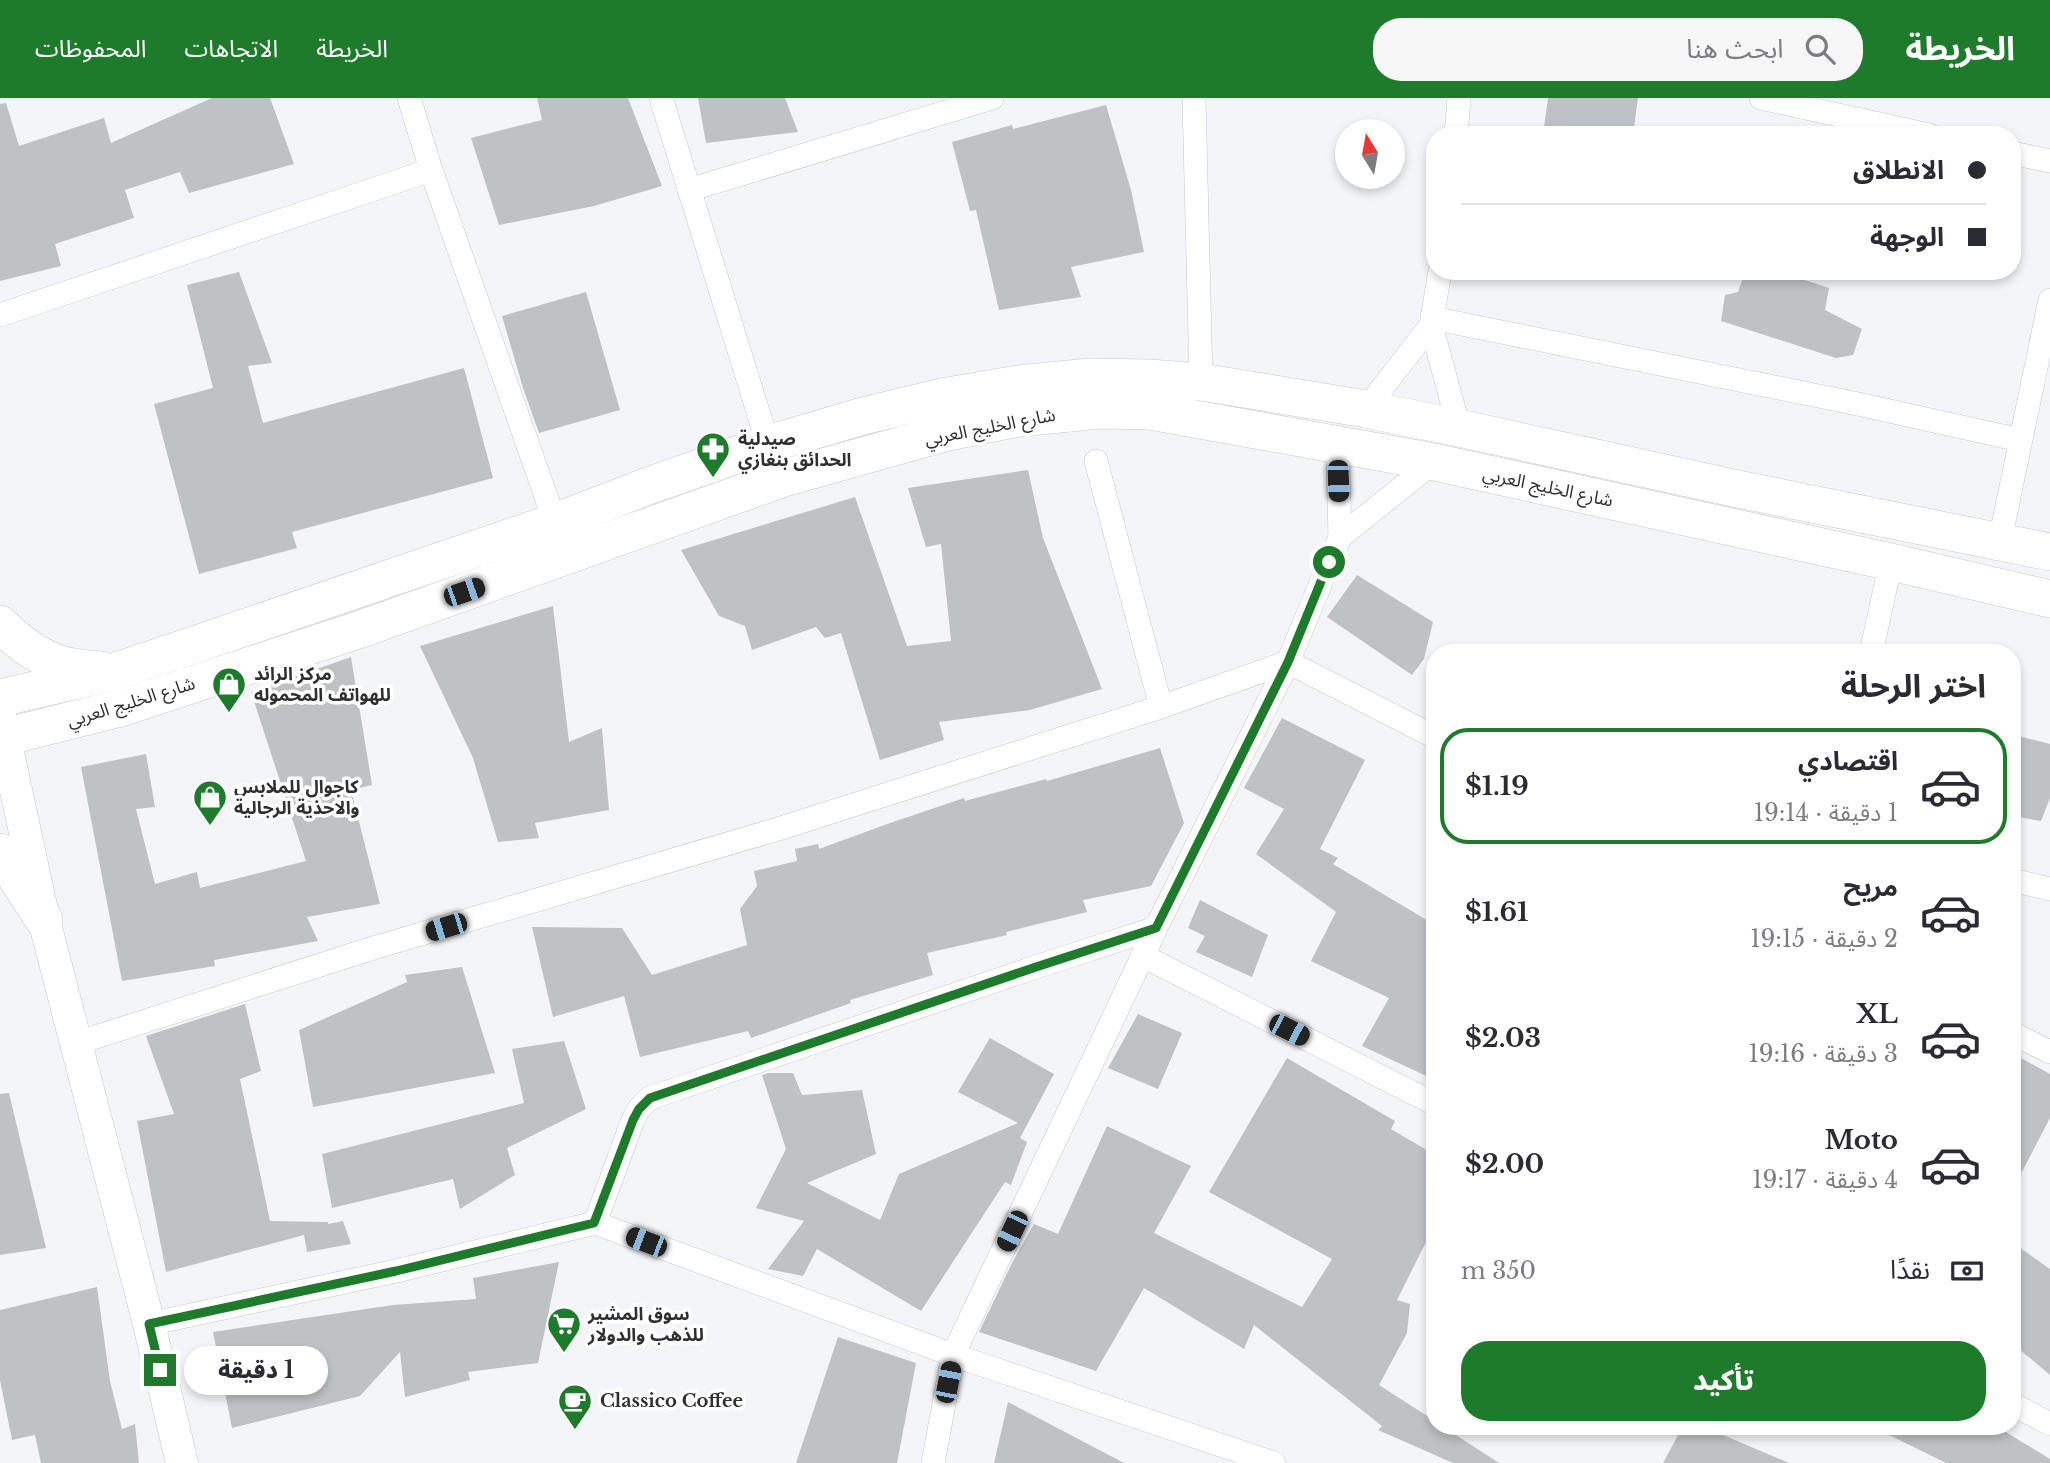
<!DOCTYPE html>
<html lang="ar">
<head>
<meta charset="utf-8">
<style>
	:root { --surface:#fff; --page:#f7f7f7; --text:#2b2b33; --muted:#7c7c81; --line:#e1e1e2; --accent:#1e7b2b }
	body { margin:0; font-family:"Libre Baskerville","Noto Sans Arabic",serif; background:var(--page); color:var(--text); direction:rtl; height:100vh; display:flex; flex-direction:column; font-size:26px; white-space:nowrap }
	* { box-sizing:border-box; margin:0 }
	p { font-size:23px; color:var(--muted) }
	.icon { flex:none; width:38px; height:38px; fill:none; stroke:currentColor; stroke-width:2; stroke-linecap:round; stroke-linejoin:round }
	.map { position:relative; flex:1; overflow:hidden; direction:ltr }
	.details { position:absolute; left:1426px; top:546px; width:595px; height:791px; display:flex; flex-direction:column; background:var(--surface); border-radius:28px; box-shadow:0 4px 10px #0003; direction:rtl }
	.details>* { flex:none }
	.hud { position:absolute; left:1426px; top:28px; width:595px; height:154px; border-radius:28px; box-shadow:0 4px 10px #0003; direction:rtl; display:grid; align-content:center; height:154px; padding:0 35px; background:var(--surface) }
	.needle { width:46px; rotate:349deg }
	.buttons { position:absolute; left:1335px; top:21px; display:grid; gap:14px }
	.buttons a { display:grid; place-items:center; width:70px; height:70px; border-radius:50%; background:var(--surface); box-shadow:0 4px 10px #0003; font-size:35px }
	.end { position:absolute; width:32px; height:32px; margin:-16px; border:9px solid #1e7b2b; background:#fff; box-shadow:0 0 0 4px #fff }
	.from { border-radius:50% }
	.bubble { position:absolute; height:49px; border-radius:24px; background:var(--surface); box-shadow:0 4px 10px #0003; font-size:23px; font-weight:800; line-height:49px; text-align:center; direction:rtl }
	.car { position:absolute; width:21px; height:42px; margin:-21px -10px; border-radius:9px; box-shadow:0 0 5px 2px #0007; background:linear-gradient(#222 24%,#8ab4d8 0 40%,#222 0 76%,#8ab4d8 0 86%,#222 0) }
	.hud b { display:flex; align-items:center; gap:24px; height:66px; font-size:26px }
	.hud b+b { border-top:2px solid var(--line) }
	.hud i { width:18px; height:18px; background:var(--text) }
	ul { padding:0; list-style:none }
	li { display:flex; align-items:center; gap:21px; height:116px; margin:0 14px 10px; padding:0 21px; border:4px solid transparent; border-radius:28px }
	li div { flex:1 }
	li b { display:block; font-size:26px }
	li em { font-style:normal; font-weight:800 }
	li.current { border-color:var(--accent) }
	li>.icon { width:63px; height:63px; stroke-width:1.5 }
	h2 { padding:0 35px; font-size:32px; line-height:84px }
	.pay { display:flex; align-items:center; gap:18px; height:77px; padding:0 35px; font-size:26px }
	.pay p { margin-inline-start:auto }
	.cta { display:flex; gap:14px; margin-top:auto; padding:14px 35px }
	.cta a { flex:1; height:80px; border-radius:28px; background:var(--accent); color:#fff; font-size:28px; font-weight:800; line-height:80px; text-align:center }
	header { display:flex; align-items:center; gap:42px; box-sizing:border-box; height:98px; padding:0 35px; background:var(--accent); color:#fff }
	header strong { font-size:33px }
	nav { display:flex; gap:38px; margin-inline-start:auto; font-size:24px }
	.search { width:490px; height:63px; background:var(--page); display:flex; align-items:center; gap:18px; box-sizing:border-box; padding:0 24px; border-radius:28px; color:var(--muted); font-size:26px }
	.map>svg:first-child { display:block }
	.building { fill:#bfc2c4 }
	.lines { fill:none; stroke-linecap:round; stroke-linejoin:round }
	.minor-casing { stroke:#c7c8cb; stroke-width:24 }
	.secondary-casing { stroke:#c7c8cb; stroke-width:33 }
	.primary-casing { stroke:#c7c8cb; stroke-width:38 }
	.minor { stroke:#fff; stroke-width:23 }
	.secondary { stroke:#fff; stroke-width:32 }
	.primary { stroke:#fff; stroke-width:37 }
	.route { stroke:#1e7b2b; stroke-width:9 }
	.labels { text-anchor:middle; stroke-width:7; stroke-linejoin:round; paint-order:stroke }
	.street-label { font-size:18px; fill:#2f2f30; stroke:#fff }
	.poi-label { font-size:18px; font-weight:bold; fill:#2f2f30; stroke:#fff; text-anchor:start }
</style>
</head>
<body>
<header>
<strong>الخريطة</strong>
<div class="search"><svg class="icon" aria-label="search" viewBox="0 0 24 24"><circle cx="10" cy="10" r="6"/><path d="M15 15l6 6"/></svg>ابحث هنا</div>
<nav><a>الخريطة</a><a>الاتجاهات</a><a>المحفوظات</a></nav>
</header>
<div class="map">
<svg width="2050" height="1365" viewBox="0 0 2050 1365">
	<rect width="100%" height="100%" fill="#f4f5f8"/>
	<g class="building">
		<path d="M212,0H270L294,66L189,95L180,74L125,92L134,120L55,146L61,168L0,183V6L6,5L19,48L104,20L111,45Z"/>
		<path d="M537,0H628L662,88L594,108L499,127L471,40L542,22Z"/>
		<path d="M698,0H785L798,34L706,45Z"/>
		<path d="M1548,0H1638L1633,37H1543Z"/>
		<path d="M1106,7L1131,92L1144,154L1071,169L1081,199L999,212L976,112L970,113L952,44L1012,27L1013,31Z"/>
		<path d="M1769,173H1777L1829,190L1825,212L1862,231L1853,257L1836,260L1721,223L1725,197L1738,194L1745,174L1764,177Z"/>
		<path d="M239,174L272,265L248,268L263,325L464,270L493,380L292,434L297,450L199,476L154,306L213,290L187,187Z"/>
		<path d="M586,194L620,312L539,335L523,290L502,218Z"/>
		<path d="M1028,372L1043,440L1102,591L1030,612L939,624L944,642L880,662L841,535L825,540L816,529L752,552L745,528L719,518L681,452L855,399L907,548L951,543L941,446L926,449L908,390Z"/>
		<path d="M1357,477L1433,524L1424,561L1412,577L1327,519Z"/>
		<path d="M553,508L569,644L602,630L609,712L535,725L539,740L498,744L473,660L420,548Z"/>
		<path d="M351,559L372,687L351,692L380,806L307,819L318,843L214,862L215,868L122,883L81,669L146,656L155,709L136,711L155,786L197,774L200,790L306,763L251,594Z"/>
		<path d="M1282,620L1365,662L1320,751L1338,760L1333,766L1435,827V982L1362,948L1389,900L1311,863L1336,814L1256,756L1284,711L1244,690Z"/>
		<path d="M2018,638L2050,646V700L2041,723L2012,718V655Z"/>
		<path d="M1160,650L1184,725L1151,788L1083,802L1087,814L1006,834L1007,837L927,855L933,877L850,902L851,905L751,940L748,933L640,959L624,898L553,919L532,829L622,830L652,877L747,847L740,811L757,788L754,773L797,763L795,751L818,746L819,751L890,725L964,700L965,703L1046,681L1047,683Z"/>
		<path d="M1200,802L1268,837L1252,879L1196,854L1205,838L1188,830Z"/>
		<path d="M462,869L495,975L313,1009L299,932L407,884L405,877Z"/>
		<path d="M245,906L261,973L240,981L270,1123L328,1124V1126L343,1123L351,1146L307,1154L304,1137L166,1174L137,1023L174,1016L146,938Z"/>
		<path d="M1138,916L1182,935L1158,991L1108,970Z"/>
		<path d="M990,940L1054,976L1020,1040L1027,1044L1011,1087L1005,1084L921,1213L817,1151L803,1178L768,1171L804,1123L756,1110L786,1051L762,977L768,975H793L802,997L862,992L876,1056L807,1085L880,1122L899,1076L1018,1025L958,994Z"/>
		<path d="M564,943L586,1011L507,1050L515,1077L460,1111L453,1081L332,1110L322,1056L524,1005L512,951Z"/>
		<path d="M2012,955L2050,976V1020L2012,1093Z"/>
		<path d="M1287,960L1395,1023L1391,1031L1435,1057V1126L1397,1202L1410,1206L1407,1235L1379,1287L1435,1323V1328H1442L1499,1365H1453L1378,1332L1382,1328L1254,1227L1244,1251L1144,1190L1096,1273L979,1234L1013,1163L1034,1126L1058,1136L1107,1028L1191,1068L1154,1135L1302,1209L1332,1161L1209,1094Z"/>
		<path d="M9,995L46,1150L0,1157V996Z"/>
		<path d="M2012,1144L2050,1171V1277L2012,1245Z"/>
		<path d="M559,1164L538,1265L468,1274L470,1282L405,1299L400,1254L360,1298L232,1330L213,1234L393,1207L476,1201L473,1180Z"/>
		<path d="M97,1189L110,1283L122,1331L135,1326L139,1365H41L35,1337L12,1342L0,1282V1212Z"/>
		<path d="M838,1239L916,1265L897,1365H796Z"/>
		<path d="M1008,1304L1124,1365H994Z"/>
		<path d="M1683,1328H1702L1789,1365H1663Z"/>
		<path d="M1871,1328H1996L2050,1361V1365H1946Z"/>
	</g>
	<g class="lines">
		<g class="minor-casing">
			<g id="minor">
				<path d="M409,0L431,72L555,424"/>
				<path d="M661,0L768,346"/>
				<path d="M1194,0L1201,284"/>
				<path d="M1761,0L1929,37"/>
				<path d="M1456,37L1459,0"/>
				<path d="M2012,55L2050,63"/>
				<path d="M689,92L992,0"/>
				<path d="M1440,173L1431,227L1459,330"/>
				<path d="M0,217L431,72"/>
				<path d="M1432,220L1858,306L2020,342"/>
				<path d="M1366,311L1431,227"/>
				<path d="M1096,363L1161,609"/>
				<path d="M1340,439L1434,364"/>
				<path d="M2000,442L2050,202"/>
				<path d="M1871,555L1891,464"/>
				<path d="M2012,782L2050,791"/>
				<path d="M1143,858L1435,1006"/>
				<path d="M2012,935L2050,954"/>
				<path d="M77,945L370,851L778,731L1161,609L1288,564L1435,639"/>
				<path d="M595,1125L633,1022L639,1011L650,1000L1039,868L1156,830"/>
				<path d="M149,1226L396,1173L595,1125L953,1257L1274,1365"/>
				<path d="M2012,1306L2050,1326"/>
				<path d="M933,1365L953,1257L1156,830L1288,564L1340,439L1338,367L1339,348"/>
			</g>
		</g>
		<g class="secondary-casing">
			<path id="secondary" d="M0,618L44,822L149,1226L182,1365"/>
		</g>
		<g class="primary-casing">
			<g id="primary">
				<path d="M0,526C18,544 42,562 67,568C78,570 90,571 101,572"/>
				<path d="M0,600L113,574L170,555L555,424L648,388L768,346L863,318L942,299L1018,286L1090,279L1149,280L1201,284L1366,311L1459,330L1738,391L2050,454"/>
				<path d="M0,640L124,609L361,531L784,380L948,334L1019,320L1100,312L1150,313L1434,364L1891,464L2050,501"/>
				<path d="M0,754L44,822"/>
			</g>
		</g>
		<use href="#minor" class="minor"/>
		<use href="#secondary" class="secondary"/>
		<use href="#primary" class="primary"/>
	</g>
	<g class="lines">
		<path class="route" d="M160,1272L149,1226L396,1173L594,1125L633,1022L639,1011L650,1000L1039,868L1156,830L1288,564L1329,464"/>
	</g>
	<defs>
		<g id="pharmacy-pin" transform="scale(1.75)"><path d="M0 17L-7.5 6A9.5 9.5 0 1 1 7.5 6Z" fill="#1e7b2b" stroke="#fff"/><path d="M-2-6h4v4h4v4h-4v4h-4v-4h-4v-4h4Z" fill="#fff"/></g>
		<g id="shop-pin" transform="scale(1.75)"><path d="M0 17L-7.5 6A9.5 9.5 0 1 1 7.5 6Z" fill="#1e7b2b" stroke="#fff"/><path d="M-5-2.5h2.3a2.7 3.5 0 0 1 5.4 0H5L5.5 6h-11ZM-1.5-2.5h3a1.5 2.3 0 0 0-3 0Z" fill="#fff"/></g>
		<g id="supermarket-pin" transform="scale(1.75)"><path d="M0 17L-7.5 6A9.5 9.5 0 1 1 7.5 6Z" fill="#1e7b2b" stroke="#fff"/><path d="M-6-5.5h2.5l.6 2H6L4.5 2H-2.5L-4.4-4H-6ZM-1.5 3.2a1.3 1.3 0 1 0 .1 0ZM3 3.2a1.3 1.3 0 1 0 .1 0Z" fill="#fff"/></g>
		<g id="cafe-pin" transform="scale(1.75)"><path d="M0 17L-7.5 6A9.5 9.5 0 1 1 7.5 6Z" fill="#1e7b2b" stroke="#fff"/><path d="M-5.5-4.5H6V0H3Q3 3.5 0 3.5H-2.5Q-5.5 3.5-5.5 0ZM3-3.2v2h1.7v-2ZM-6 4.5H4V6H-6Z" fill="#fff"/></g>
	</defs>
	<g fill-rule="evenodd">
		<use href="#pharmacy-pin" x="713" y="351"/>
		<use href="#shop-pin" x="229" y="586"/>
		<use href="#shop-pin" x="210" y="699"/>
		<use href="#supermarket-pin" x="564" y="1226"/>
		<use href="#cafe-pin" x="575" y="1303"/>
	</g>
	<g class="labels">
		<g class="street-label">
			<text transform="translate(990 329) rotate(-11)" y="6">شارع الخليج العربي</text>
			<text transform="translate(1548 389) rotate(12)" y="6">شارع الخليج العربي</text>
			<text transform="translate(131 604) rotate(-17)" y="6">شارع الخليج العربي</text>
		</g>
		<g class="poi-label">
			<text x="738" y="347">صيدلية<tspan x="738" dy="21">الحدائق بنغازي</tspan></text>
			<text x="254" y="582">مركز الرائد<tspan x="254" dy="21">للهواتف المحموله</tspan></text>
			<text x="234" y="695">كاجوال للملابس<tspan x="234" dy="21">والاحذية الرجالية</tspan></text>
			<text x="588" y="1222">سوق المشير<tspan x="588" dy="21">للذهب والدولار</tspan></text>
			<text x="600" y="1309">Classico Coffee</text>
		</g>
	</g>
</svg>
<div class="buttons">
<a><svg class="needle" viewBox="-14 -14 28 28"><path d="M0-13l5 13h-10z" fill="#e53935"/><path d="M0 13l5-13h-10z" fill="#7c7c81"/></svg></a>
</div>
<i class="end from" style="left:1329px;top:464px"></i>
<i class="end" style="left:160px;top:1272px"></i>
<div class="bubble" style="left:184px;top:1248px;width:144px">1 دقيقة</div>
<i class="car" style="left:1338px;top:383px;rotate:178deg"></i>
<i class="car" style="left:464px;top:494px;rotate:71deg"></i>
<i class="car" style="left:446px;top:829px;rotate:253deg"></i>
<i class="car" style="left:1289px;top:932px;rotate:117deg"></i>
<i class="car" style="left:1012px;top:1133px;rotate:205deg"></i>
<i class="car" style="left:646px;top:1144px;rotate:291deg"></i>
<i class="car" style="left:948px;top:1284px;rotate:11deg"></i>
<div class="hud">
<b><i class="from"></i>الانطلاق</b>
<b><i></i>الوجهة</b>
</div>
<section class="details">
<h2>اختر الرحلة</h2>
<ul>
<li class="current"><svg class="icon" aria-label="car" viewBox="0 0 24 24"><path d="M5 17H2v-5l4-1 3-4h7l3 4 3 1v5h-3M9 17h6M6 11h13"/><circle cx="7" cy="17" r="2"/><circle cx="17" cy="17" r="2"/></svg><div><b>اقتصادي</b><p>1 دقيقة · 19:14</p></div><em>$1.19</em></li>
<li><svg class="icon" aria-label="car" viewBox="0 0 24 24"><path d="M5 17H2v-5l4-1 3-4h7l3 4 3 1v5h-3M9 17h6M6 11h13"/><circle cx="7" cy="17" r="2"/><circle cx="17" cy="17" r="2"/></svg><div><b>مريح</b><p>2 دقيقة · 19:15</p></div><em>$1.61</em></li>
<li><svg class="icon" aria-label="car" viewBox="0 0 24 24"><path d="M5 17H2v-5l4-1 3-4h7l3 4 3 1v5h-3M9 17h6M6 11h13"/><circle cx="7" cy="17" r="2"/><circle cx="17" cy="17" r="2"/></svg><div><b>XL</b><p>3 دقيقة · 19:16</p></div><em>$2.03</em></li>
<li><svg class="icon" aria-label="car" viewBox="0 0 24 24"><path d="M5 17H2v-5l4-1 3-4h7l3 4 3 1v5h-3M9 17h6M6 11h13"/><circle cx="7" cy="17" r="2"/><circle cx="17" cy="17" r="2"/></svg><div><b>Moto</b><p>4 دقيقة · 19:17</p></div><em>$2.00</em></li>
</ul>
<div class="pay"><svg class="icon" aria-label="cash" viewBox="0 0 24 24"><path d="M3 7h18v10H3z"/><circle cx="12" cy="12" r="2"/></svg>نقدًا<p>350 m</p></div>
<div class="cta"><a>تأكيد</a></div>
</section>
</div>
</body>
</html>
